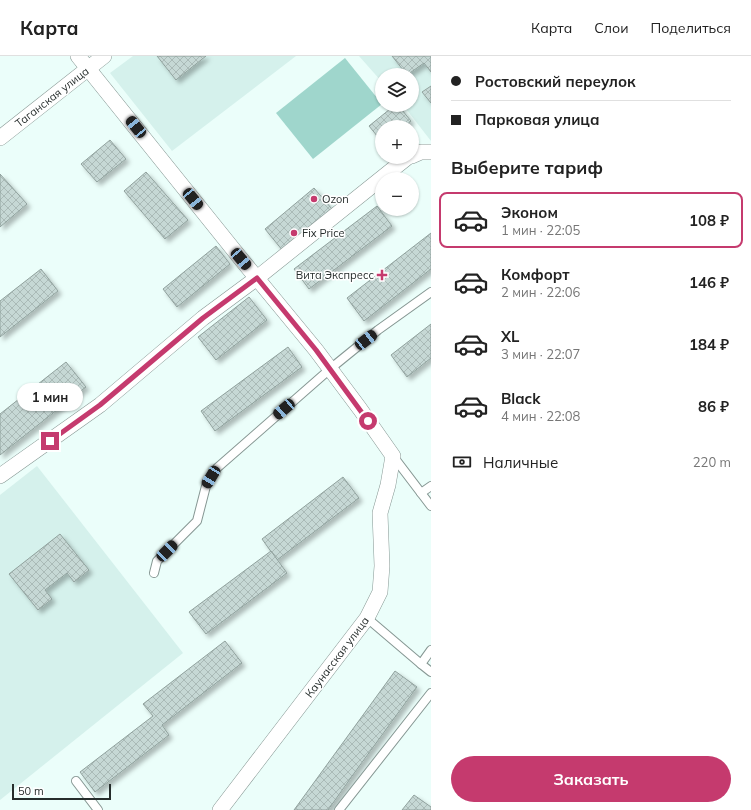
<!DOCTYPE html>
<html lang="ru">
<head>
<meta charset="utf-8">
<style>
	:root { --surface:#fff; --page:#f2f2f2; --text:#222; --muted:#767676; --line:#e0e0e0; --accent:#c53a6e }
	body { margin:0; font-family:Mulish,sans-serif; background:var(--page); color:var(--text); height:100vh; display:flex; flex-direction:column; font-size:15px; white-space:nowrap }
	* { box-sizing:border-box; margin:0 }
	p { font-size:13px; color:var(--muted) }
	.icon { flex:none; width:22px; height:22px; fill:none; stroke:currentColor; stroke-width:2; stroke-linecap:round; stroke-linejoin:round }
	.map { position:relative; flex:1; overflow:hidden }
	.sheet { display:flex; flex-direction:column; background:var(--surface); width:320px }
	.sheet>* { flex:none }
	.top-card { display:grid; align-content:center; height:88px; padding:0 20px; background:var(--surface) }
	.buttons { position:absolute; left:375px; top:12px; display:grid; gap:8px }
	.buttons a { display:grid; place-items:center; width:44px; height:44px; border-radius:50%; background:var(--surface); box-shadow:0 1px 3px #0004; font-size:20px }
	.scale { position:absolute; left:12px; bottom:10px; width:99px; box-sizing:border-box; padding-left:4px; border:2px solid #262d2c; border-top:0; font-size:11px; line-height:14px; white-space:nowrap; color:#262d2c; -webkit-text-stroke:3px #fff; paint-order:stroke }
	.end { position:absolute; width:18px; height:18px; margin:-9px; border:5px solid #c53a6e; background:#fff; box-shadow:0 0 0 2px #fff }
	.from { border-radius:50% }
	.bubble { position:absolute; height:28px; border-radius:14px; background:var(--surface); box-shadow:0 1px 3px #0004; font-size:13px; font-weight:700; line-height:28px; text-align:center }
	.car { position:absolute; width:12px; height:24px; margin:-12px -6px; border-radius:5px; box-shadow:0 0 3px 1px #0007; background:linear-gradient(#222 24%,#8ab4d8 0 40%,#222 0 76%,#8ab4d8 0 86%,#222 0) }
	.top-card b { display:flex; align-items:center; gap:14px; height:38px; font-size:15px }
	.top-card b+b { border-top:1px solid var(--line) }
	.top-card i { width:10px; height:10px; background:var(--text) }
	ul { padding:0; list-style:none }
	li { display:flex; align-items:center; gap:12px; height:56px; margin:0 8px 6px; padding:0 12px; border:2px solid transparent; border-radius:8px }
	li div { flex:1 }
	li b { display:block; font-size:15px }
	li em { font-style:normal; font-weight:700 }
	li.selected { border-color:var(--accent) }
	li>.icon { width:36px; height:36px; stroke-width:1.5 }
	h2 { padding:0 20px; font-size:18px; line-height:48px }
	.pay { display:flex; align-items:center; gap:10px; height:44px; padding:0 20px; font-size:15px }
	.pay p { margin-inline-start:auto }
	.button { display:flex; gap:8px; margin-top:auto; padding:8px 20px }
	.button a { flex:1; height:46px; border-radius:24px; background:var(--accent); color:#fff; font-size:16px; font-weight:700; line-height:46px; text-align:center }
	header { display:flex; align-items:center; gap:24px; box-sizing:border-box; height:56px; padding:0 20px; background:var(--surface); border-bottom:1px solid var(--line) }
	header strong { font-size:19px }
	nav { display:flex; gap:22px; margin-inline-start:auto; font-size:14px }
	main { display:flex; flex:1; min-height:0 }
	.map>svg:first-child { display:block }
	.built { fill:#d5f1ec }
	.green { fill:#9fd6cc }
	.building { fill:url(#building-cross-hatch); stroke:#90a19d; filter:url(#shadow) }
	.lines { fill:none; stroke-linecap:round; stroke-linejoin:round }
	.service-casing { stroke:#869793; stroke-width:10 }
	.minor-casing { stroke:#869793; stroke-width:16 }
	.service { stroke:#fff; stroke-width:8 }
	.minor { stroke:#fff; stroke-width:15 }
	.route { stroke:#c53a6e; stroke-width:5 }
	.poi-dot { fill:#c53a6e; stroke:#fff; stroke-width:1.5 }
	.labels { text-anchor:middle; stroke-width:3; stroke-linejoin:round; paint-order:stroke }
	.street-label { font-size:11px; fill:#262d2c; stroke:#fff }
	.poi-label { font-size:11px; fill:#262d2c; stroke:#fff; text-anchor:start }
</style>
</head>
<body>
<header>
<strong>Карта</strong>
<nav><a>Карта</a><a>Слои</a><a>Поделиться</a></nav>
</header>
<main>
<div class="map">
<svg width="431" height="754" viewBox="0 0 431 754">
	<defs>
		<pattern id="building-cross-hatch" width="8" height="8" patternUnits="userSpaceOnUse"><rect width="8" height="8" fill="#c6d8d5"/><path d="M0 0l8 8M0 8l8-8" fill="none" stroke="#aabab7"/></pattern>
		<filter id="shadow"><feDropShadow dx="3.5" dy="3.5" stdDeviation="2" flood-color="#0004"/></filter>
	</defs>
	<rect width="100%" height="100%" fill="#ebfefa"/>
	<g class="built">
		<path d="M133,0H296L172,95L110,17Z"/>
		<path d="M359,0H431V85L403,49H412V19H382V26Z"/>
		<path d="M37,410L183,597L0,744V439Z"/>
	</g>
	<path class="green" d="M345,2L382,48L313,103L276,57Z"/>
	<g class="building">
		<path d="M157,0H206L176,24Z"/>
		<path d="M392,0H431V16L424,7L407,19Z"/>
		<path d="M431,30V47L422,36Z"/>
		<path d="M395,49H398L411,65L404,71H382V86L369,70Z"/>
		<path d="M110,84L126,103L97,126L81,108Z"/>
		<path d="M146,116L188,164L165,183L124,135Z"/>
		<path d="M0,118L27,148L0,171Z"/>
		<path d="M314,132L332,153L283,195L265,173Z"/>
		<path d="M377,150L392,170L309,233L294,213Z"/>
		<path d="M431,177V213L364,265L347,242Z"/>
		<path d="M216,190L230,208L177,251L163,233Z"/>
		<path d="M41,213L58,235L0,281V245Z"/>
		<path d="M249,241L267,264L216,304L198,281Z"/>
		<path d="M431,268V302L407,321L391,299Z"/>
		<path d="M288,291L302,311L215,375L201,355Z"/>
		<path d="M66,306L86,331L0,399V358Z"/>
		<path d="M343,421L359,442L277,504L262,483Z"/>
		<path d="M60,478L89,514L74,526L67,517L45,534L52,543L38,554L9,518Z"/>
		<path d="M271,495L287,517L206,578L189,556Z"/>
		<path d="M225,585L242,607L162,669L169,679L95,736L80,716L153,660L143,648Z"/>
		<path d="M395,615L417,631L355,716L328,754H294Z"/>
		<path d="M414,739L431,751V754H402Z"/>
	</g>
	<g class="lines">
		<g class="service-casing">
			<g id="service">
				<path d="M393,400L431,450"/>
				<path d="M421,437L431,430"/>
				<path d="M154,517L157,505L197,465L206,430L217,412L330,313L378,274L431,236"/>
				<path d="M367,562L421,608"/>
				<path d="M431,594L421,608L431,616"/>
				<path d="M76,725L98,754"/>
				<path d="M339,754L431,637"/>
			</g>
		</g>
		<g class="minor-casing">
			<g id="minor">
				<path d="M78,0L241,203L316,294L360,353L393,400L388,429L380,457L382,510L380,536L367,562L220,754"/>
				<path d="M0,82L104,0"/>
				<path d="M412,100L421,96H431"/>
				<path d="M0,420L100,349L203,262L257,222L408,101"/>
			</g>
		</g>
		<use href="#service" class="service"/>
		<use href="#minor" class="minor"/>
	</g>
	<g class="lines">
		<path class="route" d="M50,385L100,349L203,262L257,222L316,294L368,365"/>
	</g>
	<g class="poi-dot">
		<circle cx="314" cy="143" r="4"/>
		<circle cx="294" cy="177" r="4"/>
		<path d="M380 213h4v4h4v4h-4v4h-4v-4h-4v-4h4z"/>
	</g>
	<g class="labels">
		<g class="street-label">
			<text transform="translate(52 41) rotate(-38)" y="4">Таганская улица</text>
			<text transform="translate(337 601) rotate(-53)" y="4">Каунасская улица</text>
		</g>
		<g class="poi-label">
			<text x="322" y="147">Ozon</text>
			<text x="302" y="181">Fix Price</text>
			<text x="374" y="223" text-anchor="end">Вита Экспресс</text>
		</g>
	</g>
</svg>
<div class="buttons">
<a><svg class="icon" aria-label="layers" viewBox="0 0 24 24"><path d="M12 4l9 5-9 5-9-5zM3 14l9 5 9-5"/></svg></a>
<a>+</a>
<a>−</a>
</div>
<div class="scale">50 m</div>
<i class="end from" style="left:368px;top:365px"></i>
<i class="end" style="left:50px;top:385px"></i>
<div class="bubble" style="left:17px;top:327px;width:66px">1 мин</div>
<i class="car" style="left:136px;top:71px;rotate:321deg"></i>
<i class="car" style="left:193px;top:143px;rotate:141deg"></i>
<i class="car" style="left:241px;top:203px;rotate:140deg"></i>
<i class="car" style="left:366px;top:284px;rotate:52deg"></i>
<i class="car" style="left:284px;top:353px;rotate:229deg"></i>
<i class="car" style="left:211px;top:421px;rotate:211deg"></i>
<i class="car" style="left:167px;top:495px;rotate:45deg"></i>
</div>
<section class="sheet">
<div class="top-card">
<b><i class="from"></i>Ростовский переулок</b>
<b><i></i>Парковая улица</b>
</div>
<h2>Выберите тариф</h2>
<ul>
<li class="selected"><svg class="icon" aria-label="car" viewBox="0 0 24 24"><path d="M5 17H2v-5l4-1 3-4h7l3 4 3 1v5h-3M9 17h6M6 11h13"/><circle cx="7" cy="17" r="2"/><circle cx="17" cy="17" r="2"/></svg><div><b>Эконом</b><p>1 мин · 22:05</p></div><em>108 ₽</em></li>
<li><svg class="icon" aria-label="car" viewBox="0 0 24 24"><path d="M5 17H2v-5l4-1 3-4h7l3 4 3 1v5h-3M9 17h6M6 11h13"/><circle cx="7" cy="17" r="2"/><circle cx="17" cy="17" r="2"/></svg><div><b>Комфорт</b><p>2 мин · 22:06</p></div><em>146 ₽</em></li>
<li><svg class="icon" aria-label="car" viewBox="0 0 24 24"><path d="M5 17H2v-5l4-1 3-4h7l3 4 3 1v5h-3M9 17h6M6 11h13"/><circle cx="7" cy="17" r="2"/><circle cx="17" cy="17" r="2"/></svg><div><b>XL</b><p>3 мин · 22:07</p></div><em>184 ₽</em></li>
<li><svg class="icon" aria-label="car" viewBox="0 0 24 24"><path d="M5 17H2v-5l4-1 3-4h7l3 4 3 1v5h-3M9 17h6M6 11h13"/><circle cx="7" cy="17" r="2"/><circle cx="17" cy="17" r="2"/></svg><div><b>Black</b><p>4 мин · 22:08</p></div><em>86 ₽</em></li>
</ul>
<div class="pay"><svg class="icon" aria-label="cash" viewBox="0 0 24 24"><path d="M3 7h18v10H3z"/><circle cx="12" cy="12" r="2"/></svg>Наличные<p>220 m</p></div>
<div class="button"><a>Заказать</a></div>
</section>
</main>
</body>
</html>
